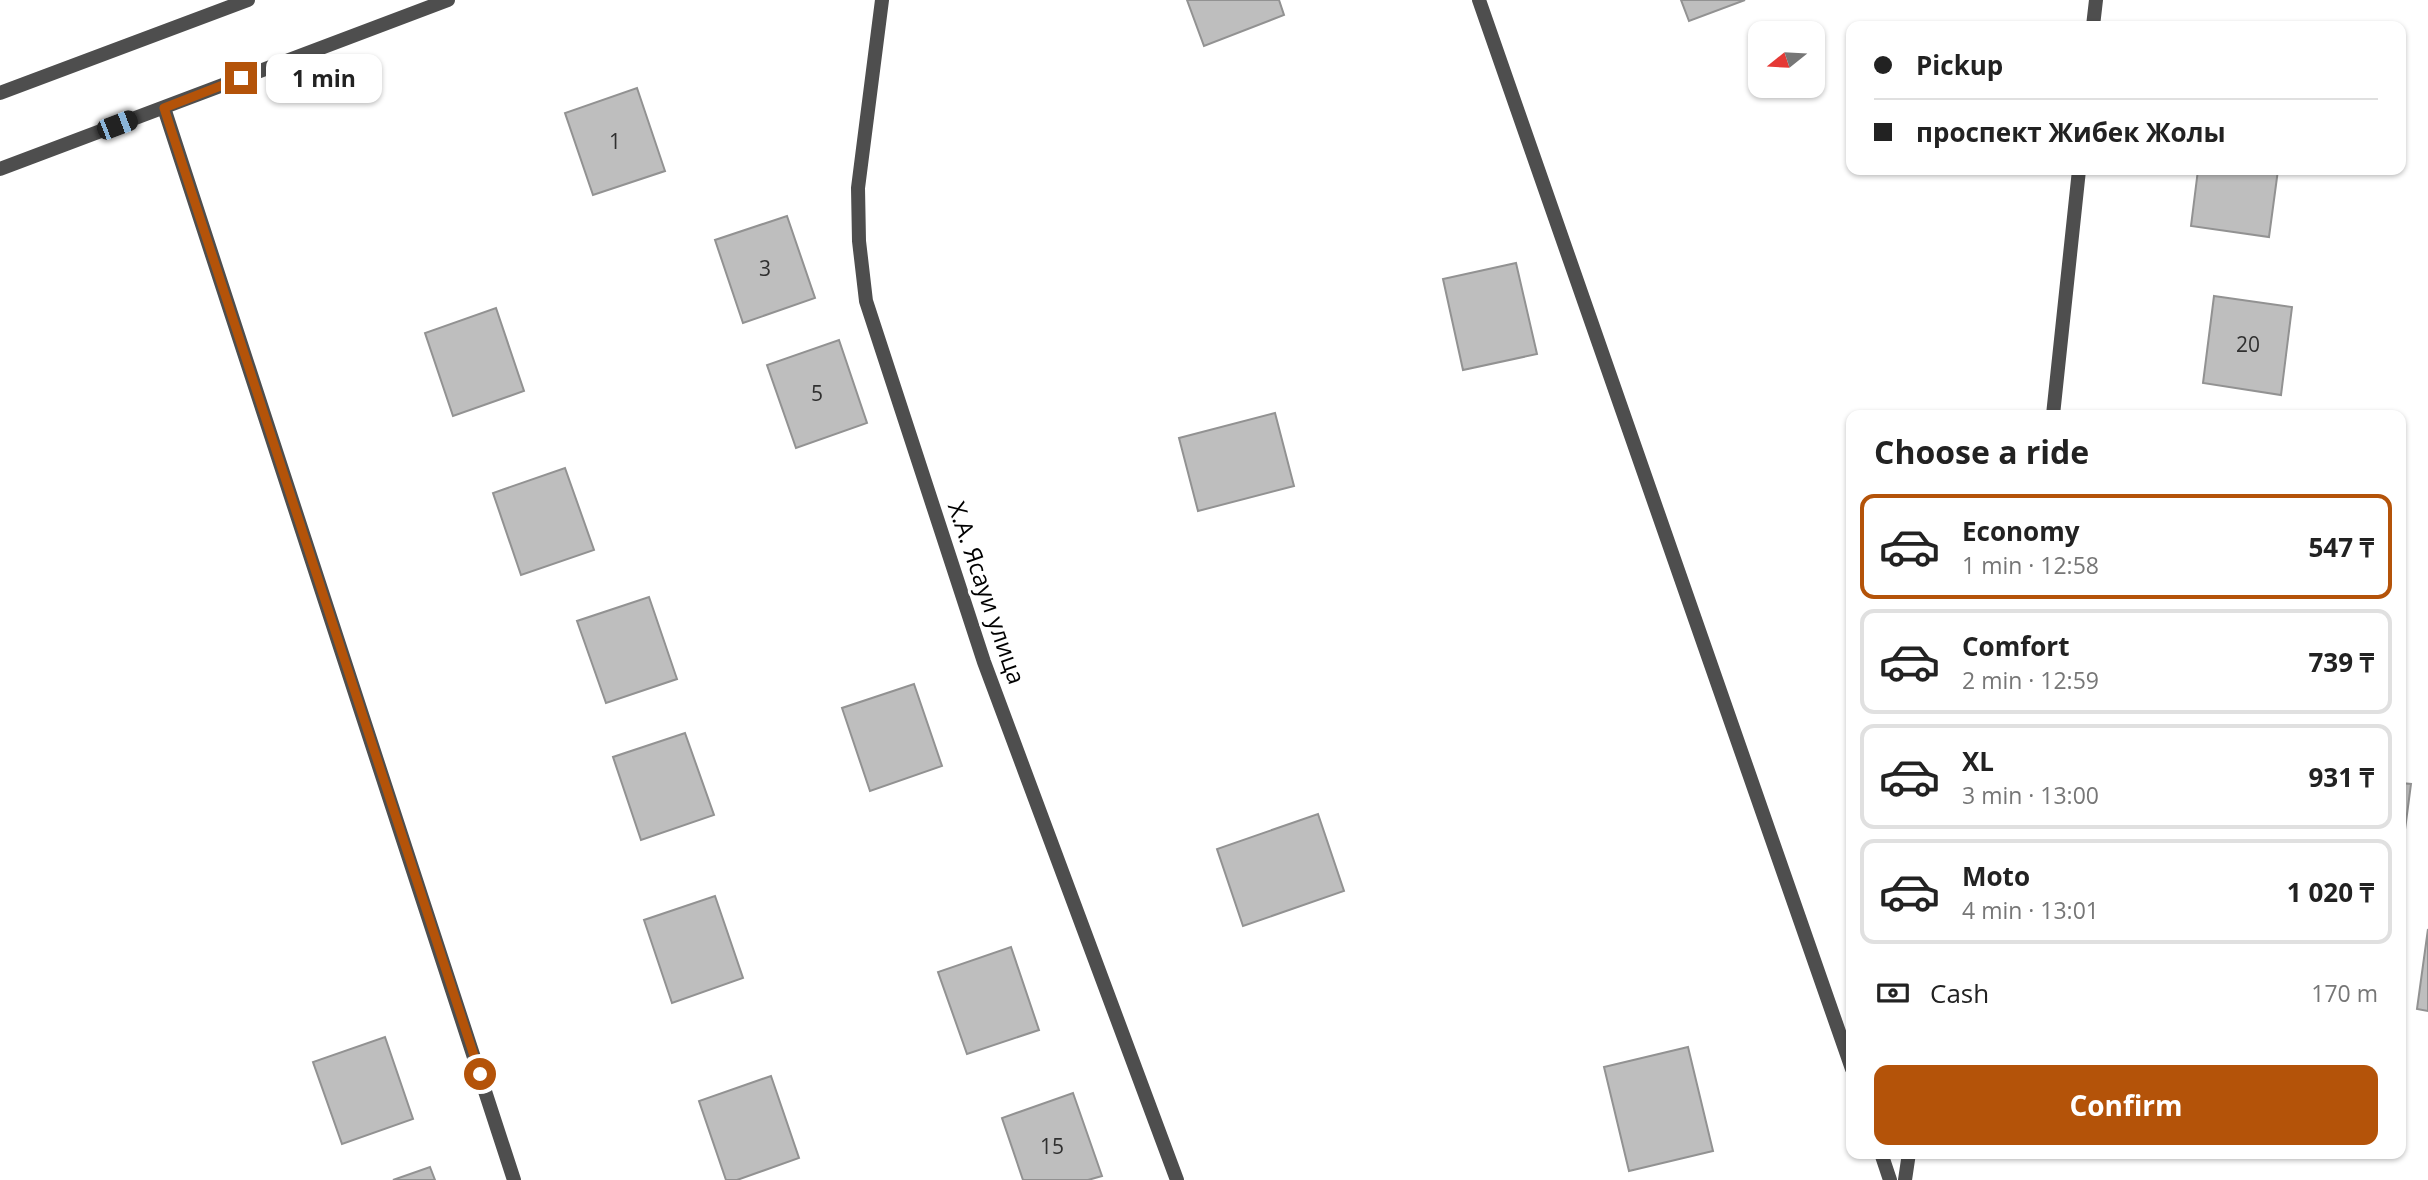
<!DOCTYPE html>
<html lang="en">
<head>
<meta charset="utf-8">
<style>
	:root { --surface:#fff; --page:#f6f6f6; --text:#222; --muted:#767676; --line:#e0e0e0; --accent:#b45309 }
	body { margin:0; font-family:"Open Sans",sans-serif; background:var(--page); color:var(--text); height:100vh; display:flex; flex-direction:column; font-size:26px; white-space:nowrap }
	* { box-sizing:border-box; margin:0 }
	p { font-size:23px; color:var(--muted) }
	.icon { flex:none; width:38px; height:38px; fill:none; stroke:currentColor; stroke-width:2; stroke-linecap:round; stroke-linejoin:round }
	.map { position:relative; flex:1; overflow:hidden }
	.sheet { position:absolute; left:1846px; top:410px; width:560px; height:749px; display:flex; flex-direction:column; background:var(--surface); border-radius:14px; box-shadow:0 2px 5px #0004 }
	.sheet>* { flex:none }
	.banner { position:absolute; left:1846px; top:21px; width:560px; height:154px; border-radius:14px; box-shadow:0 2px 5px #0004; display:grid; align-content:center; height:154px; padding:0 28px; background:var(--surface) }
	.needle { width:46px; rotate:252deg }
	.buttons { position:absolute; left:1748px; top:21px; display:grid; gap:14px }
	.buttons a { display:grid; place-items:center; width:77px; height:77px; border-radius:14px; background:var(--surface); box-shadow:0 2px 5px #0004; font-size:35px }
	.end { position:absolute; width:32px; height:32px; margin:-16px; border:9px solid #b45309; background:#fff; box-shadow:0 0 0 4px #fff }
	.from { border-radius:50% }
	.bubble { position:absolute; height:49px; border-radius:14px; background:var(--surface); box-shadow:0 2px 5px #0004; font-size:23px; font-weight:700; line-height:49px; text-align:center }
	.car { position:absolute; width:21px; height:42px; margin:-21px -10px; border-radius:9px; box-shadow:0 0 5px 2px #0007; background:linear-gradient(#222 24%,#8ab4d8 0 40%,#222 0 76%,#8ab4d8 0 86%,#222 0) }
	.banner b { display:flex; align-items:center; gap:24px; height:66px; font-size:26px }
	.banner b+b { border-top:2px solid var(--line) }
	.banner i { width:18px; height:18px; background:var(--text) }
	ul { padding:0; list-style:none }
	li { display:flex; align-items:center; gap:21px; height:105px; margin:0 14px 10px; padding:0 14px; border:4px solid var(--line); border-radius:14px }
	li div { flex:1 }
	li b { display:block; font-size:26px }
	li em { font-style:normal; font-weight:700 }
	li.selected { border-color:var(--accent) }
	li>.icon { width:63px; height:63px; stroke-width:1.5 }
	h2 { padding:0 28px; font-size:32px; line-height:84px }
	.pay { display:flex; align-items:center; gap:18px; height:77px; padding:0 28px; font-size:26px }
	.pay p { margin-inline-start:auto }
	.button { display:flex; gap:14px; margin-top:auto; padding:14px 28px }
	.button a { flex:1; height:80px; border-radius:14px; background:var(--accent); color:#fff; font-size:28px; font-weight:700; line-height:80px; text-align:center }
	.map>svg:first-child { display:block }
	.building { fill:#bebebe; stroke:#929292; stroke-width:2 }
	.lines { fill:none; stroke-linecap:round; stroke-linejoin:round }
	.minor { stroke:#4e4e4e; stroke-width:14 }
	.tertiary { stroke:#4e4e4e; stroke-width:14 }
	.route { stroke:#b45309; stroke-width:9 }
	.labels { text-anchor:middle; stroke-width:6; stroke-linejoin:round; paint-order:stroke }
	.number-label { font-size:21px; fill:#303030 }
	.street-label { font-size:24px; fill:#000; stroke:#fff }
</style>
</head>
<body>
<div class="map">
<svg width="2428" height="1180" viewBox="0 0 2428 1180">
	<rect width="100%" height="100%" fill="#fff"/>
	<g class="building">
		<path d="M1187,0H1279L1284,15L1204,46Z"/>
		<path d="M1681,0H1745L1689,21Z"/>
		<path d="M637,88L665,171L593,195L565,113Z"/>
		<path d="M2198,170H2278L2269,237L2191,226Z"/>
		<path d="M787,216L815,298L743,323L715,240Z"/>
		<path d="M1516,263L1537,354L1463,370L1443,279Z"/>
		<path d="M2214,296L2292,307L2281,395L2203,383Z"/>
		<path d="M496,308L524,391L453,416L425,333Z"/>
		<path d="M839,340L867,423L796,448L767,365Z"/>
		<path d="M1275,413L1294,486L1198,511L1179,438Z"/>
		<path d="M565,468L594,550L521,575L493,493Z"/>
		<path d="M649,597L677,679L606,703L577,621Z"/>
		<path d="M914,684L942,766L870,791L842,708Z"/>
		<path d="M685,733L714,815L641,840L613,757Z"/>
		<path d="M2401,783L2411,784L2401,860Z"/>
		<path d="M1318,814L1344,891L1243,926L1217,849Z"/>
		<path d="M715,896L743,978L672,1003L644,920Z"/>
		<path d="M2428,929V1011L2417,1009Z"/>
		<path d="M1011,947L1039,1030L967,1054L938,972Z"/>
		<path d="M385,1037L413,1119L342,1144L313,1062Z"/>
		<path d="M1688,1047L1713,1151L1629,1171L1604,1067Z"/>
		<path d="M771,1076L799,1158L737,1180H726L699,1101Z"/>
		<path d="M1073,1093L1102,1176L1088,1180H1023L1002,1118Z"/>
		<path d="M430,1167L435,1180H393Z"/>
	</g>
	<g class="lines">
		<g class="minor">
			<path d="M882,0L858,188L859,241L866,301L984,662L1177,1180"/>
			<path d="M1479,0L1852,1069"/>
			<path d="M2093,26L2096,0"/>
			<path d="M164,108L514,1180"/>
			<path d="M2053,415L2079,170"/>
			<path d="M1881,1153L1890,1180"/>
			<path d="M1905,1180L1909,1153"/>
		</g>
		<g class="tertiary">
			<path d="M0,93L248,0"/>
			<path d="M0,169L448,0"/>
		</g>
	</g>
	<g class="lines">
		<path class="route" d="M241,78L164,108L480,1074"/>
	</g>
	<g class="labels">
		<g class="number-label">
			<text x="615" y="149">1</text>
			<text x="765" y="276">3</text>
			<text x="2248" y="352">20</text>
			<text x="817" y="401">5</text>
			<text x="1052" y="1154">15</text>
		</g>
		<g class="street-label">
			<text transform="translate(986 593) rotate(71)" y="8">Х.А. Ясауи улица</text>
		</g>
	</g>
</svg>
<div class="buttons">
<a><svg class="needle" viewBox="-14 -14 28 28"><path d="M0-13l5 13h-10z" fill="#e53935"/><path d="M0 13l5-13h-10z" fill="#767676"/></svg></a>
</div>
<i class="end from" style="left:480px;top:1074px"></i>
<i class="end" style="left:241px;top:78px"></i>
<div class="bubble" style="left:266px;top:54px;width:116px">1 min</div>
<i class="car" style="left:117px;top:125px;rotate:69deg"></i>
<div class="banner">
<b><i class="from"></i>Pickup</b>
<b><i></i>проспект Жибек Жолы</b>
</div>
<section class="sheet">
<h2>Choose a ride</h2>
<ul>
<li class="selected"><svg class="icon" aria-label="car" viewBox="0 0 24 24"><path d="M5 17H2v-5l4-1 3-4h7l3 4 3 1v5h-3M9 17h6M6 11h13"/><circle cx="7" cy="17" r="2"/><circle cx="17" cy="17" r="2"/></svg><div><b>Economy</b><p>1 min · 12:58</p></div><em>547 ₸</em></li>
<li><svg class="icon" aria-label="car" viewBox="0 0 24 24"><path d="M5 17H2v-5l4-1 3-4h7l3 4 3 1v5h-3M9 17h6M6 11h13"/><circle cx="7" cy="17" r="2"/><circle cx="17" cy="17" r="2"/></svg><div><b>Comfort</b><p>2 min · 12:59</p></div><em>739 ₸</em></li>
<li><svg class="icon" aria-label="car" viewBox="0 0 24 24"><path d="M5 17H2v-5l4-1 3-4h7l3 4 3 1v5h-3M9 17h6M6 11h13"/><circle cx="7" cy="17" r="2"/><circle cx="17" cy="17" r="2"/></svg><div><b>XL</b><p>3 min · 13:00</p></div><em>931 ₸</em></li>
<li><svg class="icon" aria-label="car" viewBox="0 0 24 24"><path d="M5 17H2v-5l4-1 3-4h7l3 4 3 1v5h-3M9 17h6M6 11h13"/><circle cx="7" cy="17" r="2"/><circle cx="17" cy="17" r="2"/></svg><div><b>Moto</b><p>4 min · 13:01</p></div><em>1 020 ₸</em></li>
</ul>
<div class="pay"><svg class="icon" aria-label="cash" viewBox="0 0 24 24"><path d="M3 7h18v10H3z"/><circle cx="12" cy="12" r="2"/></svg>Cash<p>170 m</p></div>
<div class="button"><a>Confirm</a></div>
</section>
</div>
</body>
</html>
